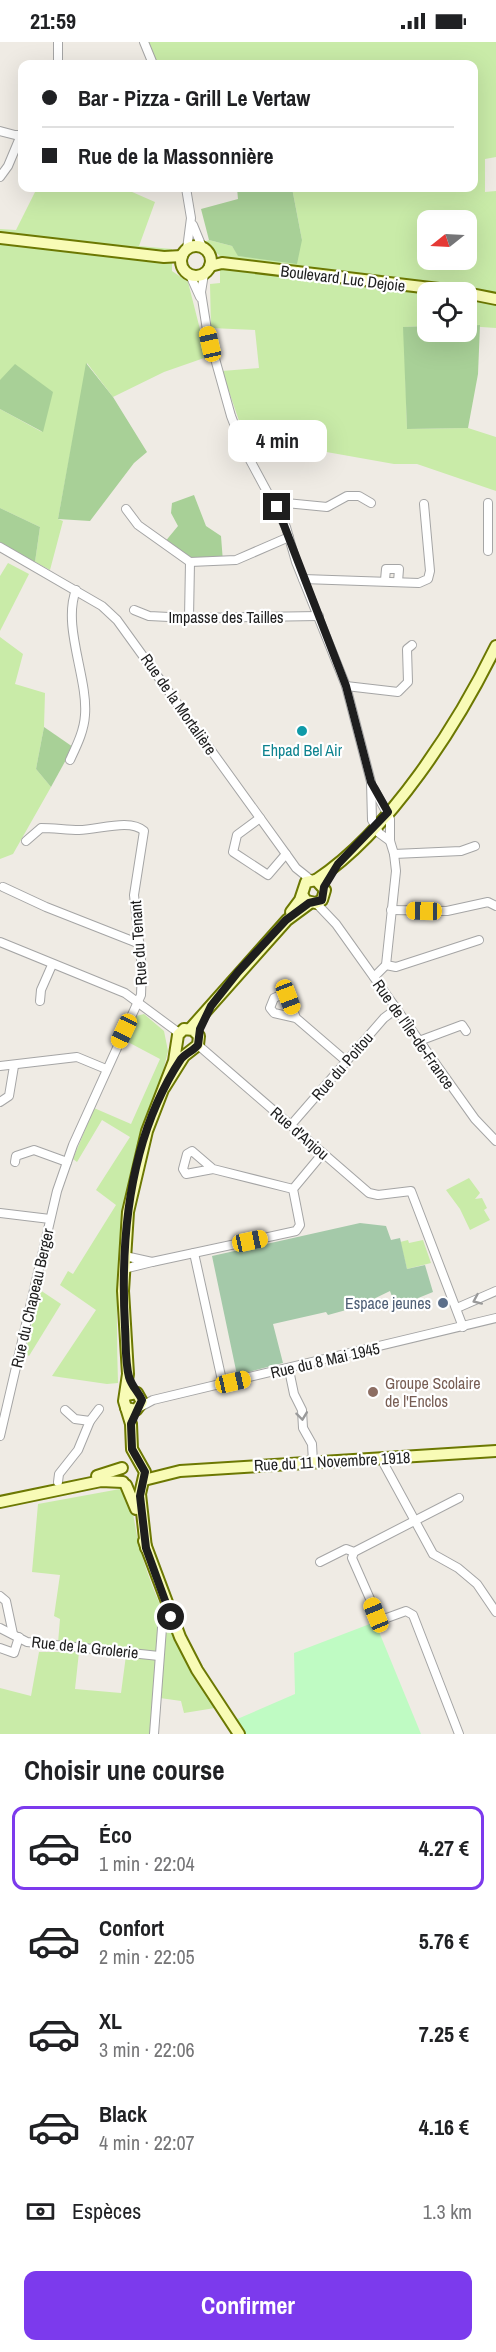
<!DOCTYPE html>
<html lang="fr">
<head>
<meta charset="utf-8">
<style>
	:root { --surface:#fff; --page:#f6f6f6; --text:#202124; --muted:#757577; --line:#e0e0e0; --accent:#7c3aed }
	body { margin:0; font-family:"Archivo Narrow",sans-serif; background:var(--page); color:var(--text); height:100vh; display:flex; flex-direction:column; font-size:22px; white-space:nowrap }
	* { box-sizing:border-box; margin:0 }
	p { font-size:20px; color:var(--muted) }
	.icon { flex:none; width:33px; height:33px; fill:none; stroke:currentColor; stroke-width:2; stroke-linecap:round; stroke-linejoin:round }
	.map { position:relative; height:1692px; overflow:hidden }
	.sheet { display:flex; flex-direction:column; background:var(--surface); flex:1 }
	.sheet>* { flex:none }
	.hud { position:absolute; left:18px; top:18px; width:460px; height:132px; border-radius:12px; box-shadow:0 6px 24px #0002; display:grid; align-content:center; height:132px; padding:0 24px; background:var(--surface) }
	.needle { width:39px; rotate:252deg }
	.buttons { position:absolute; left:417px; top:168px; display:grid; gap:12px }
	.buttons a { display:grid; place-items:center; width:60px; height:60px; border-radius:12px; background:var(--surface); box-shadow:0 6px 24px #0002; font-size:30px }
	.end { position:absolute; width:27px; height:27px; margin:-14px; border:8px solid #1e1e1e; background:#fff; box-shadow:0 0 0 3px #fff }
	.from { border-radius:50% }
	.bubble { position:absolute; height:42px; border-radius:12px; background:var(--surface); box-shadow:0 6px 24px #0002; font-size:20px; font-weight:800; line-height:42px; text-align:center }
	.car { position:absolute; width:18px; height:36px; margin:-18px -9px; border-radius:8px; box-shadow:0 0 4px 2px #0007; background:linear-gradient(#f5c518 24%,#345 0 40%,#f5c518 0 76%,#345 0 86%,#f5c518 0) }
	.hud b { display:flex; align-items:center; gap:21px; height:57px; font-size:22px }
	.hud b+b { border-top:2px solid var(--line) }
	.hud i { width:15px; height:15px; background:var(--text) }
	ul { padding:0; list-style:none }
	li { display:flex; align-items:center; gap:18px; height:84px; margin:0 12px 9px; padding:0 12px; border:3px solid transparent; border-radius:12px }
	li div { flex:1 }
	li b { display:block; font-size:22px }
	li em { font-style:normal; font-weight:800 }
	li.selected { border-color:var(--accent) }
	li>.icon { width:54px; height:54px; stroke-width:1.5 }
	h2 { padding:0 24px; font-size:27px; line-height:72px }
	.pay { display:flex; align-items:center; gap:15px; height:66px; padding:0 24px; font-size:22px }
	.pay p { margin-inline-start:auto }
	.button { display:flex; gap:12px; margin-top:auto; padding:12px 24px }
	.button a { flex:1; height:69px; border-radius:12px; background:var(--accent); color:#fff; font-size:24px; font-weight:800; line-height:69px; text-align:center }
	.status { display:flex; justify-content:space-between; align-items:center; height:42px; padding:0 30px; background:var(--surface); direction:ltr }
	.status svg { height:16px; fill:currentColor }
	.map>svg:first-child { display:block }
	.grass { fill:#c9eba8; fill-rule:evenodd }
	.forest { fill:#a8d097 }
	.cemetery { fill:#a4c9a9 }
	.park { fill:#bffbc3 }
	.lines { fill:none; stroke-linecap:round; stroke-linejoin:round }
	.street-casing { stroke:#a5a5a5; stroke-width:10 }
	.secondary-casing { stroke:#6c7802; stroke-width:14 }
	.street { stroke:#fff; stroke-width:8 }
	.secondary { stroke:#f8fbb6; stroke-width:10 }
	.oneway { stroke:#9a9a9a }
	.route { stroke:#1e1e1e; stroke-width:8 }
	.culture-dot { fill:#0f9aa8; stroke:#fff; stroke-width:2 }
	.service-dot { fill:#5c6f8a; stroke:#fff; stroke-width:2 }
	.education-dot { fill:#8d6e63; stroke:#fff; stroke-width:2 }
	.labels { text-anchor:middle; stroke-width:4.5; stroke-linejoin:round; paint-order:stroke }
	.street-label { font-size:16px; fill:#1e1e1e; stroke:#fff }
	.culture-label { font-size:16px; fill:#0d838f; stroke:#fff }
	.service-label { font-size:16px; fill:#4e5e75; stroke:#fff; text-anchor:end }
	.education-label { font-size:16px; fill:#785e54; stroke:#fff; text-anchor:start }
</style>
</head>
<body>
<div class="status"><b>21:59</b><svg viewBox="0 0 49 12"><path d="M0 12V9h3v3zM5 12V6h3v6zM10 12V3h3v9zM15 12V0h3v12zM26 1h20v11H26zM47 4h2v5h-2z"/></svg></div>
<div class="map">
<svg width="496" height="1692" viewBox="0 0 496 1692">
	<rect width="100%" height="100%" fill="#efebe4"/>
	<g class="grass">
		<path d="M149,0H496V115L485,117V150L496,149V286L467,284L466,250H428L427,284L404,285L407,387L468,386L496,395V449L417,422H394L304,406L249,408L222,329L259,326L255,288L211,286L210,242L220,241V214L204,200L209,198L232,204L239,214L258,216L302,198L292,146H474V22H157ZM428,178H466V218H428Z"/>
		<path d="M37,146H123L155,160L139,204L172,207V229L188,240L207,315L164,330L113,355L87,321L58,477L63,479L50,528L35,520L40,485L0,466V367L42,390L0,338V187L16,188Z"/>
		<path d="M8,521L29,532L0,589V534Z"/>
		<path d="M0,595L23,612L15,642L45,651L44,685L36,727L51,745L13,812L0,817Z"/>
		<path d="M144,972L164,989L168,1009C159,1051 141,1090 131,1132C115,1200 116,1271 118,1341L107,1342L52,1334L96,1268L60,1243L68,1229L73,1232L116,1163L96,1148L130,1095L102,1078L77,1120L73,1117L94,1066L131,1082L160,1017L126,999L136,974Z"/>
		<path d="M469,1136L480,1151L475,1157L482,1156L487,1166L484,1168L490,1178L470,1188L460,1167L446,1148Z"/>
		<path d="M408,1198L409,1201L423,1198L431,1221L407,1227L400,1200Z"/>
		<path d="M40,1248L61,1262L29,1314L25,1311Z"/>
		<path d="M120,1447C134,1460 134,1481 138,1499C153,1559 184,1613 215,1666L184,1671L181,1659L153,1655L150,1692H0V1646L31,1654L39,1610H79L75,1647L121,1651L127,1606L58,1601L60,1577L54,1574L60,1533L32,1530L38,1462Z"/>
	</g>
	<g class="forest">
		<path d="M237,146H292L302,198L297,222L238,214L232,204L209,198L201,167L238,157Z"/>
		<path d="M480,283L478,332L468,386L407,387L403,285L427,284L428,290H466L467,284Z"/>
		<path d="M86,321L113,355L147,410L134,421L90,479L58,477Z"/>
		<path d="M15,322L53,350L43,390L0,367V338Z"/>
		<path d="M194,453L206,484L221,494L223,520H190L164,501L178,484L171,471L172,461Z"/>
		<path d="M0,466L40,485L35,520L0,501Z"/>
		<path d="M44,685L73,705L51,745L36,727Z"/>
	</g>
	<path class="cemetery" d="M360,1181L386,1184L391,1198L400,1196L407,1227L425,1223L433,1250L396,1265L390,1249L357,1265L328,1273L326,1270L273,1282L283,1321L237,1333L212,1214Z"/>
	<path class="park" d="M375,1580L421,1692H243L235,1678L295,1652L294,1611Z"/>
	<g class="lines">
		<g class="street-casing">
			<g id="street">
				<path d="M144,0L153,22"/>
				<path d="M58,22V0"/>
				<path d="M0,89L15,93H22"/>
				<path d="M0,135L8,124L21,93"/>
				<path d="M186,146L191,176L187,207"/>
				<path d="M193,183L202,205"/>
				<path d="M204,232L201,250L207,288L231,374L243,405L286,485L296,520L346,644L371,740L372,778L379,791L390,799"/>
				<path d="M190,233L200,255"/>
				<path d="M277,465L286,461L327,465L347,454H359L371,461"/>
				<path d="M126,467L138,483L190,520L236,518L289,495"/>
				<path d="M0,505L102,564L117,578L286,812L296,826L311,838"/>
				<path d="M488,509V461"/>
				<path d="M303,537L419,541L428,537L430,529L424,462"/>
				<path d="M385,538L386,527H399L398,540"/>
				<path d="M134,568L149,574L189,576L319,574"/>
				<path d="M189,576L190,520"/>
				<path d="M346,644L398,650L408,640L407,607L412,603"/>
				<path d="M70,718C77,703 84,689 85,673C88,636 62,584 76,548"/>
				<path d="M374,747L390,777V799L394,812L396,829L386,923L374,935"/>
				<path d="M260,776L237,793L233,810L268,833L286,812"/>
				<path d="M394,812L461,809L475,804"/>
				<path d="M3,845L46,865L140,902"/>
				<path d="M316,861L336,882L475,1077L496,1099"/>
				<path d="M391,868L447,869L488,860L496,864"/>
				<path d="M0,900L125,951L179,991"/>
				<path d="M386,923L396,925L479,898"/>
				<path d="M40,959L41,948L52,923"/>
				<path d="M296,976L288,955L283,952L274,956L270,966L274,971L296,976L346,1019"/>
				<path d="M419,999L462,983L466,989"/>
				<path d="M198,1003L369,1151L378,1153L411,1149L463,1285"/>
				<path d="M0,1024L77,1015L106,1027"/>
				<path d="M0,1060L9,1054L14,1024"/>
				<path d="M291,1083L384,976L396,967"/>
				<path d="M15,1120L16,1114L34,1108L67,1120"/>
				<path d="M213,1127L186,1132L183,1127L187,1112L192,1109L213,1127L293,1147"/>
				<path d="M0,1171L50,1177"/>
				<path d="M194,1211L223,1343"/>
				<path d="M152,1220L296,1189L300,1183L293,1147L323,1111"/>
				<path d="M124,1227L152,1220L125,1214"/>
				<path d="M457,1266L496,1249"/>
				<path d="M289,1328L294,1352L302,1368L303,1386L312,1402L313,1420"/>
				<path d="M140,1365L153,1358L496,1276"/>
				<path d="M65,1368L75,1377L90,1379"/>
				<path d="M0,1394L57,1149L73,1103L141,953L142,927L134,853L144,789C130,776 98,788 79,788C67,788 54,786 41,786L26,799"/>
				<path d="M383,1415L384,1422L433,1512L458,1526L477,1542L496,1570"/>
				<path d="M58,1440L59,1432L78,1408L90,1379L99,1367"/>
				<path d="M354,1510L352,1516L378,1575L384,1577L406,1569L413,1573L459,1692"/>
				<path d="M320,1520L346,1507L354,1510L459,1456"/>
				<path d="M0,1554L6,1559L13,1592"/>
				<path d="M0,1586L27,1600L159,1614"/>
				<path d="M0,1606L14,1611L19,1595"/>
				<path d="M154,1692L162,1586L171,1575"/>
			</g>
		</g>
		<g class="secondary-casing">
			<g id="secondary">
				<path d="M0,196L164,215L182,214"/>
				<circle cx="196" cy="219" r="15"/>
				<path d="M210,224L222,221L464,250"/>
				<path d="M466,251L496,257"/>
				<path d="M316,838C390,789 458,682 496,604"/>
				<path d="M291,870L300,858L306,840L316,838L325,848L322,858L316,861L306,859L302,852"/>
				<path d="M190,987L287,878L310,861"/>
				<path d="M126,1366L136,1368L142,1360L137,1351L126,1353"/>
				<path d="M97,1434L122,1426"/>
				<path d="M144,1438L180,1429L496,1409"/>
				<path d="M126,1443L136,1467"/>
				<path d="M0,1460L101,1439L123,1440"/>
				<path d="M144,1499L180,1595L197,1628L239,1692"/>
				<path d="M146,1506L140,1452L145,1430L132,1407L131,1382L124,1359L128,1332L123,1249L128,1170L147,1089L174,1019L178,993L184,987L193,988L199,994L198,1003L184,1014L164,1046"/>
			</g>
		</g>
		<use href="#street" class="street"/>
		<use href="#secondary" class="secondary"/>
	</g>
	<defs><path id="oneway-chevron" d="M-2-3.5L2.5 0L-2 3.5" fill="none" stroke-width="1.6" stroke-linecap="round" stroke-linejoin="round" transform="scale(1.5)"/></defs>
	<g class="oneway">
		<use href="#oneway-chevron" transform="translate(477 1258) rotate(156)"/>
		<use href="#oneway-chevron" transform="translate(302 1374) rotate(83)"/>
	</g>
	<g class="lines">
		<path class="route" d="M171,1575L146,1506L140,1454L145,1430L132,1407L131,1382L142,1358C138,1349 132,1345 129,1335C125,1320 126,1301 125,1285C120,1195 130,1094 181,1017C186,1011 193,1009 198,1003L200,987L211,964L238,930L286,878L309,861L322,858L324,845L338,822L388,770L371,740L346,644L277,465"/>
	</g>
	<circle class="culture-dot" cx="302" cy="689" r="6"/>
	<circle class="service-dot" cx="443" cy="1261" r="6"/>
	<circle class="education-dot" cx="373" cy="1350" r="6"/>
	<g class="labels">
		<g class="street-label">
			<text transform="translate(343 236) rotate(7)" y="6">Boulevard Luc Dejoie</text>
			<text x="226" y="581">Impasse des Tailles</text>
			<text transform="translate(179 662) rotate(55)" y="6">Rue de la Mortalière</text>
			<text transform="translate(138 901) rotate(-94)" y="6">Rue du Tenant</text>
			<text transform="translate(414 992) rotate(55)" y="6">Rue de l'Île-de-France</text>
			<text transform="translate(342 1024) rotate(-49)" y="6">Rue du Poitou</text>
			<text transform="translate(300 1091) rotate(41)" y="6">Rue d'Anjou</text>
			<text transform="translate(32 1256) rotate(-77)" y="6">Rue du Chapeau Berger</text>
			<text transform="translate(325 1318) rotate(-13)" y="6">Rue du 8 Mai 1945</text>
			<text transform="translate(332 1419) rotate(-3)" y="6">Rue du 11 Novembre 1918</text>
			<text transform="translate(85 1605) rotate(6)" y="6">Rue de la Grolerie</text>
		</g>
		<g class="culture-label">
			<text x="302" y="714">Ehpad Bel Air</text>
		</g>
		<g class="service-label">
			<text x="431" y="1267">Espace jeunes</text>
		</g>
		<g class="education-label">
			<text x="385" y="1347">Groupe Scolaire<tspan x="385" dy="18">de l'Enclos</tspan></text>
		</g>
	</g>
</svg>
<div class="buttons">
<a><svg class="needle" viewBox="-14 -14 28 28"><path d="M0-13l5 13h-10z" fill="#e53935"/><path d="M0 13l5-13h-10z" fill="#757577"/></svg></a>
<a><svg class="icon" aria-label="locate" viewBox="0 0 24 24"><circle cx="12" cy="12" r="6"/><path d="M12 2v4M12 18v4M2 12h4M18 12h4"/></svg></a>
</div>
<i class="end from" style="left:171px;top:1575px"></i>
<i class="end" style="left:277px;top:465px"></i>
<div class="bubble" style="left:228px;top:378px;width:99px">4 min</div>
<i class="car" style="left:210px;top:302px;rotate:347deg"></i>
<i class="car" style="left:424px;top:869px;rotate:271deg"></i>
<i class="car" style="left:288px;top:955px;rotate:159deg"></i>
<i class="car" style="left:124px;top:989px;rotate:205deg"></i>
<i class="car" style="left:250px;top:1199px;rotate:78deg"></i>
<i class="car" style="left:233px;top:1340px;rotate:77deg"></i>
<i class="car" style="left:376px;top:1573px;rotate:338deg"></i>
<div class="hud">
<b><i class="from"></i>Bar - Pizza - Grill Le Vertaw</b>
<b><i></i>Rue de la Massonnière</b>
</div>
</div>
<section class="sheet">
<h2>Choisir une course</h2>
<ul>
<li class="selected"><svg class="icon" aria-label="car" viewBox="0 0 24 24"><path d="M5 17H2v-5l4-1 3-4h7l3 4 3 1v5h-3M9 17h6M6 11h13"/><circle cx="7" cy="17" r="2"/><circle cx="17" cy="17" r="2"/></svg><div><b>Éco</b><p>1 min · 22:04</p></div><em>4.27 €</em></li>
<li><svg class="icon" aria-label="car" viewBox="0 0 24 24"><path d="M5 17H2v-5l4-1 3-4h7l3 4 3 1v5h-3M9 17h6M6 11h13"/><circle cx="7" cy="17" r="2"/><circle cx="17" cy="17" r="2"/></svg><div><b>Confort</b><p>2 min · 22:05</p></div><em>5.76 €</em></li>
<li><svg class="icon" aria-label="car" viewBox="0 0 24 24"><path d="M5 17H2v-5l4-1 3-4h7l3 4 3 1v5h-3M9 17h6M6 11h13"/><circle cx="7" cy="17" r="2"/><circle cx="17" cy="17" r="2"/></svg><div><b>XL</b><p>3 min · 22:06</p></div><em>7.25 €</em></li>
<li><svg class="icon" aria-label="car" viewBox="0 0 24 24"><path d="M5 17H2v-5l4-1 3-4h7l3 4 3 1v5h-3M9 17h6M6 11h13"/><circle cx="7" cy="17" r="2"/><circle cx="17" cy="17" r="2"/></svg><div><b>Black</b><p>4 min · 22:07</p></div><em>4.16 €</em></li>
</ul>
<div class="pay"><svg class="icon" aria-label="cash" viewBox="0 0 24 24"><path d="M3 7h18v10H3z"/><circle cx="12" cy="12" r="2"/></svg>Espèces<p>1.3 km</p></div>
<div class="button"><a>Confirmer</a></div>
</section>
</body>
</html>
